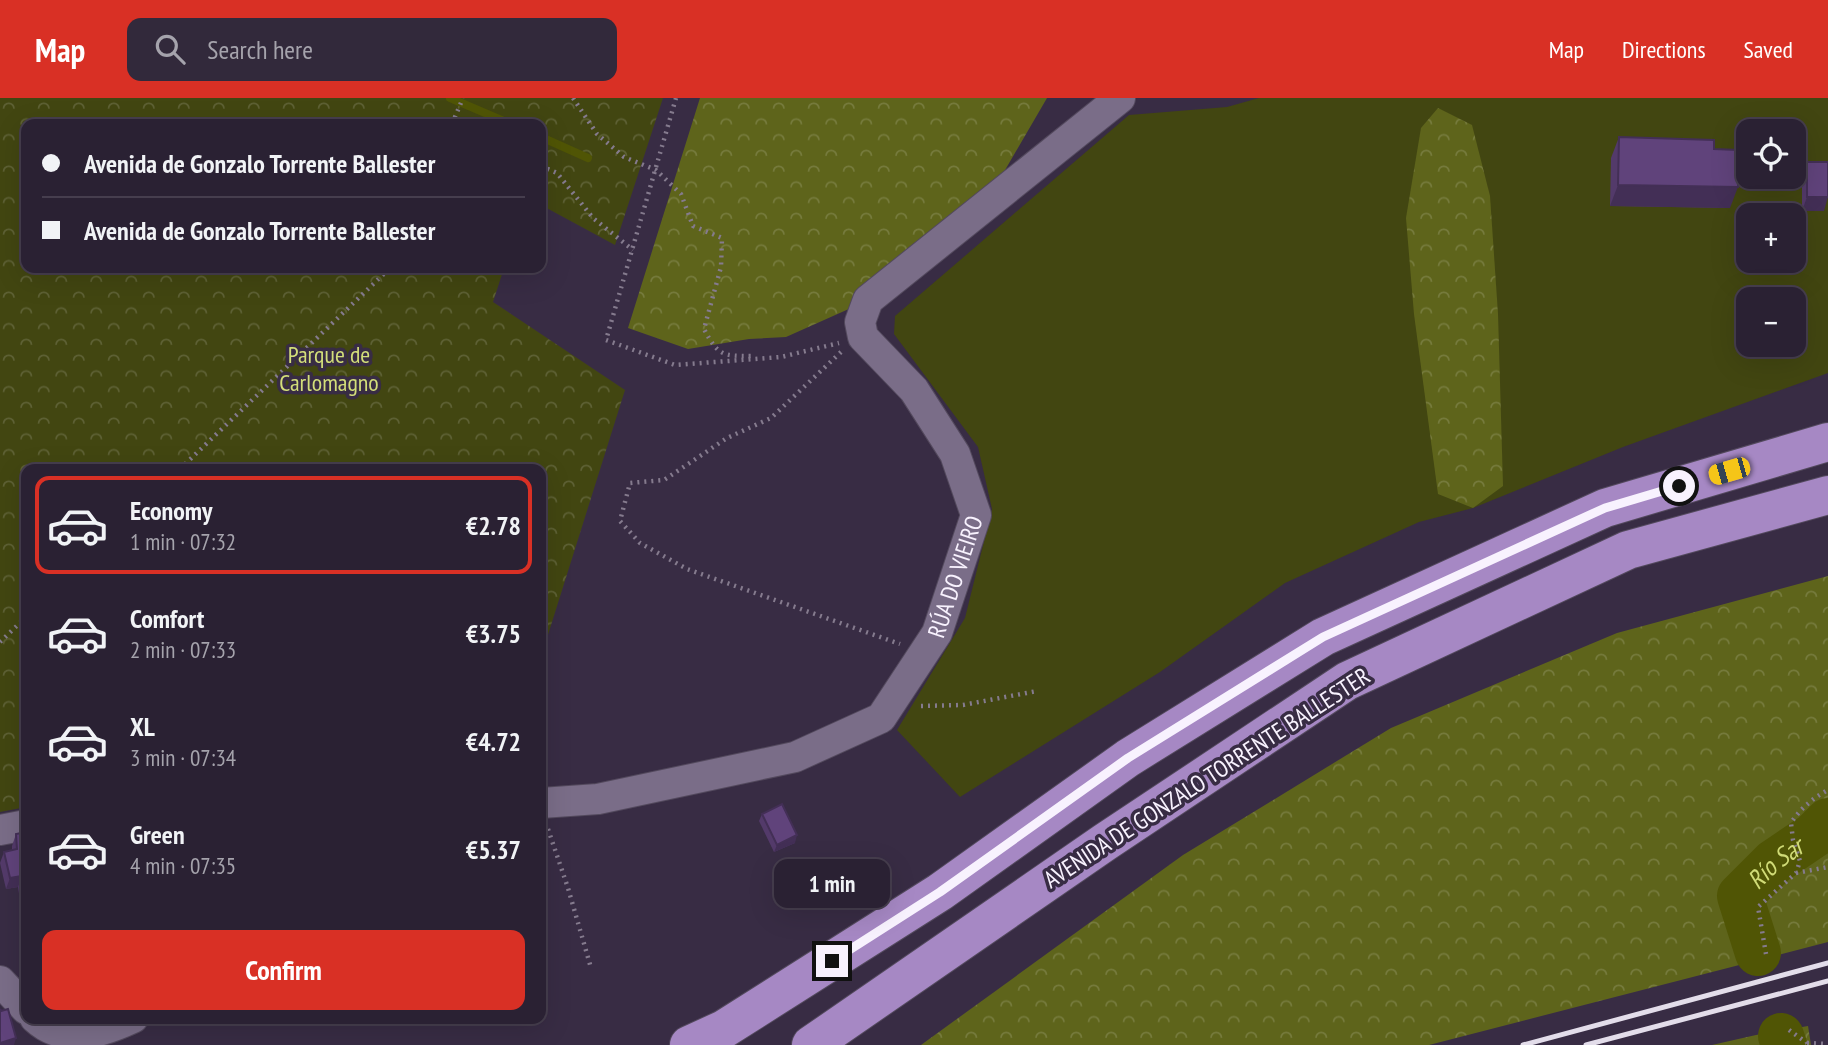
<!DOCTYPE html>
<html lang="en">
<head>
<meta charset="utf-8">
<style>
	:root { --surface:#2a2133; --page:#32293b; --text:#f1f3f6; --muted:#a5a3ac; --line:#463e4e; --accent:#d93025 }
	body { margin:0; font-family:"PT Sans Narrow",sans-serif; background:var(--page); color:var(--text); height:100vh; display:flex; flex-direction:column; font-size:26px; white-space:nowrap }
	* { box-sizing:border-box; margin:0 }
	p { font-size:23px; color:var(--muted) }
	.icon { flex:none; width:38px; height:38px; fill:none; stroke:currentColor; stroke-width:2; stroke-linecap:round; stroke-linejoin:round }
	.map { position:relative; flex:1; overflow:hidden }
	.details { position:absolute; left:21px; top:366px; width:525px; height:560px; display:flex; flex-direction:column; background:var(--surface); border-radius:14px; box-shadow:0 7px 28px #0002,0 0 0 2px var(--line) }
	.details>* { flex:none }
	.banner { position:absolute; left:21px; top:21px; width:525px; height:154px; border-radius:14px; box-shadow:0 7px 28px #0002,0 0 0 2px var(--line); display:grid; align-content:center; height:154px; padding:0 21px; background:var(--surface) }
	.buttons { position:absolute; left:1736px; top:21px; display:grid; gap:14px }
	.buttons a { display:grid; place-items:center; width:70px; height:70px; border-radius:14px; background:var(--surface); box-shadow:0 7px 28px #0002,0 0 0 2px var(--line); font-size:35px }
	.end { position:absolute; width:32px; height:32px; margin:-16px; border:9px solid #f8f2fe; background:#111; box-shadow:0 0 0 4px #111 }
	.from { border-radius:50% }
	.bubble { position:absolute; height:49px; border-radius:14px; background:var(--surface); box-shadow:0 7px 28px #0002,0 0 0 2px var(--line); font-size:23px; font-weight:700; line-height:49px; text-align:center }
	.car { position:absolute; width:21px; height:42px; margin:-21px -10px; border-radius:9px; box-shadow:0 0 5px 2px #0007; background:linear-gradient(#f5c518 24%,#345 0 40%,#f5c518 0 76%,#345 0 86%,#f5c518 0) }
	.banner b { display:flex; align-items:center; gap:24px; height:66px; font-size:26px }
	.banner b+b { border-top:2px solid var(--line) }
	.banner i { width:18px; height:18px; background:var(--text) }
	ul { padding:12px 0 0; list-style:none }
	li { display:flex; align-items:center; gap:21px; height:98px; margin:0 14px 10px; padding:0 7px; border:4px solid transparent; border-radius:14px }
	li div { flex:1 }
	li b { display:block; font-size:26px }
	li em { font-style:normal; font-weight:700 }
	li.on { border-color:var(--accent) }
	li>.icon { width:63px; height:63px; stroke-width:1.5 }
	.button { display:flex; gap:14px; margin-top:auto; padding:14px 21px }
	.button a { flex:1; height:80px; border-radius:14px; background:var(--accent); color:#fff; font-size:28px; font-weight:700; line-height:80px; text-align:center }
	header { display:flex; align-items:center; gap:42px; box-sizing:border-box; height:98px; padding:0 35px; background:var(--accent); color:#fff }
	header strong { font-size:33px }
	nav { display:flex; gap:38px; margin-inline-start:auto; font-size:24px }
	.search { width:490px; height:63px; background:var(--page); display:flex; align-items:center; gap:18px; box-sizing:border-box; padding:0 24px; border-radius:14px; color:var(--muted); font-size:26px }
	.map>svg:first-child { display:block }
	.grass { fill:#424611; fill-rule:evenodd }
	.forest { fill:url(#forest-crowns) }
	.park { fill:url(#park-crowns) }
	.lines { fill:none; stroke-linecap:round; stroke-linejoin:round }
	.stream { stroke:#505505; stroke-width:8 }
	.river { stroke:#505505; stroke-width:46 }
	.street-casing { stroke:#53495d; stroke-width:32 }
	.highway-casing { stroke:#53495d; stroke-width:40 }
	.path { stroke:#857b8e; stroke-width:4.5; stroke-dasharray:2 5; stroke-linecap:butt }
	.street { stroke:#7a6d88; stroke-width:30 }
	.highway { stroke:#a688c4; stroke-width:38 }
	.rail { stroke:#e3ddea; stroke-width:5 }
	.wall { fill:#533a6a }
	.shaded-wall { fill:#432f56 }
	.building { fill:#60437b; stroke:#432f56; stroke-width:2 }
	.route { stroke:#f8f2fe; stroke-width:9 }
	.labels { text-anchor:middle; stroke-width:7; stroke-linejoin:round; paint-order:stroke }
	.park-label { font-size:24px; fill:#d3de7a; stroke:#382c44 }
	.street-label { font-size:24px; fill:#f8f2fe; stroke:#382c44 }
	.water-label { font-size:26px; font-style:italic; fill:#d0db77; stroke:#382c44 }
</style>
</head>
<body>
<header>
<strong>Map</strong>
<div class="search"><svg class="icon" aria-label="search" viewBox="0 0 24 24"><circle cx="10" cy="10" r="6"/><path d="M15 15l6 6"/></svg>Search here</div>
<nav><a>Map</a><a>Directions</a><a>Saved</a></nav>
</header>
<div class="map">
<svg width="1828" height="947" viewBox="0 0 1828 947">
	<defs>
		<pattern id="forest-crowns" width="20" height="18" patternUnits="userSpaceOnUse" patternTransform="scale(1.75)"><rect width="20" height="18" fill="#5e641b"/><path d="M2 6a3 3 0 1 1 6 0M12 15a3 3 0 1 1 6 0" fill="none" stroke="#767b3d"/></pattern>
		<pattern id="park-crowns" width="20" height="18" patternUnits="userSpaceOnUse" patternTransform="scale(1.75)"><rect width="20" height="18" fill="#424611"/><path d="M2 6a3 3 0 1 1 6 0M12 15a3 3 0 1 1 6 0" fill="none" stroke="#5e6135"/></pattern>
	</defs>
	<rect width="100%" height="100%" fill="#382c44"/>
	<path class="grass" d="M1259,0H1828V275L1623,349L1473,410L1419,424L1285,485L1160,574L960,699L897,632L965,520L992,411L978,349L894,236L895,218L1129,17L1227,9ZM1748,33H1794V79H1748ZM1748,117H1794V163H1748ZM1748,201H1794V247H1748Z"/>
	<g class="forest">
		<path d="M700,0H1047L1001,79L851,210L786,239L749,241L688,251L628,230Z"/>
		<path d="M1438,10L1472,27L1490,98L1498,216L1503,388L1473,410L1438,396L1414,216L1406,120L1421,30Z"/>
		<path d="M1828,478V844L1429,947H921L1183,757L1391,630L1617,535Z"/>
		<path d="M1808,928L1811,947H1712L1756,937Z"/>
	</g>
	<path class="park" d="M0,0H663L615,147L541,107V26H26V170H504L493,204L625,292L541,559V371H26V709L0,714Z"/>
	<g class="lines">
		<g class="stream">
			<path d="M450,0L511,26"/>
			<path d="M541,39L588,60"/>
		</g>
		<g class="river">
			<path id="s1" d="M1758,855L1740,798L1774,764L1814,737L1828,723"/>
			<path d="M1781,938L1784,947"/>
		</g>
		<g class="street-casing">
			<g id="street">
				<path id="s2" d="M541,705L598,701L795,659L881,620L937,535L976,417L955,356L914,292L863,239L860,224L868,202L1120,0"/>
				<path d="M0,732L26,727"/>
				<path d="M0,883L26,911"/>
				<path d="M35,920C64,947 101,935 133,920"/>
			</g>
		</g>
		<g class="highway-casing">
			<g id="highway">
				<path d="M689,947L724,931L940,794L1128,660L1323,539L1605,410L1828,344"/>
				<path d="M811,947L1105,744L1347,583L1628,452L1828,397"/>
			</g>
		</g>
		<g class="path">
			<path d="M573,0L597,36L624,59L656,72L681,96L693,128L722,140L721,169L704,231C718,258 723,258 752,258"/>
			<path d="M676,0L606,242L675,267L781,259L839,245"/>
			<path d="M452,26L463,0"/>
			<path d="M541,68L557,75L593,120L633,152"/>
			<path d="M841,254L771,320L727,340L664,382L630,385L620,423L640,445L687,471L900,546"/>
			<path d="M180,371L390,170"/>
			<path d="M0,544L26,519"/>
			<path d="M921,608L963,607L1037,593"/>
			<path d="M548,731L568,790L591,870"/>
			<path d="M1796,775L1828,769"/>
			<path d="M1766,856L1758,809L1796,775L1800,763L1793,742L1791,725C1800,711 1813,700 1828,692"/>
			<path d="M1789,932L1807,945L1806,947"/>
			<path d="M1807,945L1828,946"/>
		</g>
		<use href="#street" class="street"/>
		<use href="#highway" class="highway"/>
		<g class="rail">
			<path d="M1523,947L1828,865"/>
			<path d="M1586,947L1828,883"/>
		</g>
	</g>
	<g class="wall">
		<path d="M1619,39L1714,51L1730,110L1610,108L1611,60Z"/>
		<path d="M1807,64L1824,113H1802V78Z"/>
		<path d="M762,716L795,745L774,754L759,723Z"/>
		<path d="M26,734V842L18,789L6,791L0,765L4,754L12,752V748L16,736Z"/>
	</g>
	<g class="shaded-wall">
		<path d="M1618,87L1738,89L1730,110L1610,108Z"/>
		<path d="M1807,99H1828L1824,113H1802Z"/>
		<path d="M797,737L795,745L774,754L777,747Z"/>
		<path d="M22,778L18,789L6,791L10,780Z"/>
		<path d="M16,940L14,947H0V945Z"/>
	</g>
	<g class="building">
		<path d="M1619,39L1714,42V51L1739,52L1738,89L1618,87Z"/>
		<rect x="1807" y="64" width="21" height="35"/>
		<path d="M782,706L797,737L777,747L762,716Z"/>
		<path d="M26,734V807L22,778L10,780L4,754L17,751L16,736Z"/>
		<path d="M0,911L1,913L8,911L16,940L0,945Z"/>
	</g>
	<g class="lines">
		<path class="route" d="M832,863L940,794L1128,660L1323,539L1605,410L1679,388"/>
	</g>
	<g class="labels">
		<g class="park-label">
			<text x="329" y="265">Parque de<tspan x="329" dy="28">Carlomagno</tspan></text>
		</g>
		<g class="street-label">
			<text dy="8" stroke="none"><textPath href="#s2" startOffset="514">RÚA DO VIEIRO</textPath></text>
			<text transform="translate(1207 680) rotate(-33)" y="8">AVENIDA DE GONZALO TORRENTE BALLESTER</text>
		</g>
		<g class="water-label">
			<text dy="9" stroke="none"><textPath href="#s1" startOffset="108">Río Sar</textPath></text>
		</g>
	</g>
</svg>
<div class="buttons">
<a><svg class="icon" aria-label="locate" viewBox="0 0 24 24"><circle cx="12" cy="12" r="6"/><path d="M12 2v4M12 18v4M2 12h4M18 12h4"/></svg></a>
<a>+</a>
<a>−</a>
</div>
<i class="end from" style="left:1679px;top:388px"></i>
<i class="end" style="left:832px;top:863px"></i>
<div class="bubble" style="left:774px;top:761px;width:116px">1 min</div>
<i class="car" style="left:1729px;top:373px;rotate:254deg"></i>
<div class="banner">
<b><i class="from"></i>Avenida de Gonzalo Torrente Ballester</b>
<b><i></i>Avenida de Gonzalo Torrente Ballester</b>
</div>
<section class="details">
<ul>
<li class="on"><svg class="icon" aria-label="car" viewBox="0 0 24 24"><path d="M5 17H2v-5l4-1 3-4h7l3 4 3 1v5h-3M9 17h6M6 11h13"/><circle cx="7" cy="17" r="2"/><circle cx="17" cy="17" r="2"/></svg><div><b>Economy</b><p>1 min · 07:32</p></div><em>€2.78</em></li>
<li><svg class="icon" aria-label="car" viewBox="0 0 24 24"><path d="M5 17H2v-5l4-1 3-4h7l3 4 3 1v5h-3M9 17h6M6 11h13"/><circle cx="7" cy="17" r="2"/><circle cx="17" cy="17" r="2"/></svg><div><b>Comfort</b><p>2 min · 07:33</p></div><em>€3.75</em></li>
<li><svg class="icon" aria-label="car" viewBox="0 0 24 24"><path d="M5 17H2v-5l4-1 3-4h7l3 4 3 1v5h-3M9 17h6M6 11h13"/><circle cx="7" cy="17" r="2"/><circle cx="17" cy="17" r="2"/></svg><div><b>XL</b><p>3 min · 07:34</p></div><em>€4.72</em></li>
<li><svg class="icon" aria-label="car" viewBox="0 0 24 24"><path d="M5 17H2v-5l4-1 3-4h7l3 4 3 1v5h-3M9 17h6M6 11h13"/><circle cx="7" cy="17" r="2"/><circle cx="17" cy="17" r="2"/></svg><div><b>Green</b><p>4 min · 07:35</p></div><em>€5.37</em></li>
</ul>
<div class="button"><a>Confirm</a></div>
</section>
</div>
</body>
</html>
